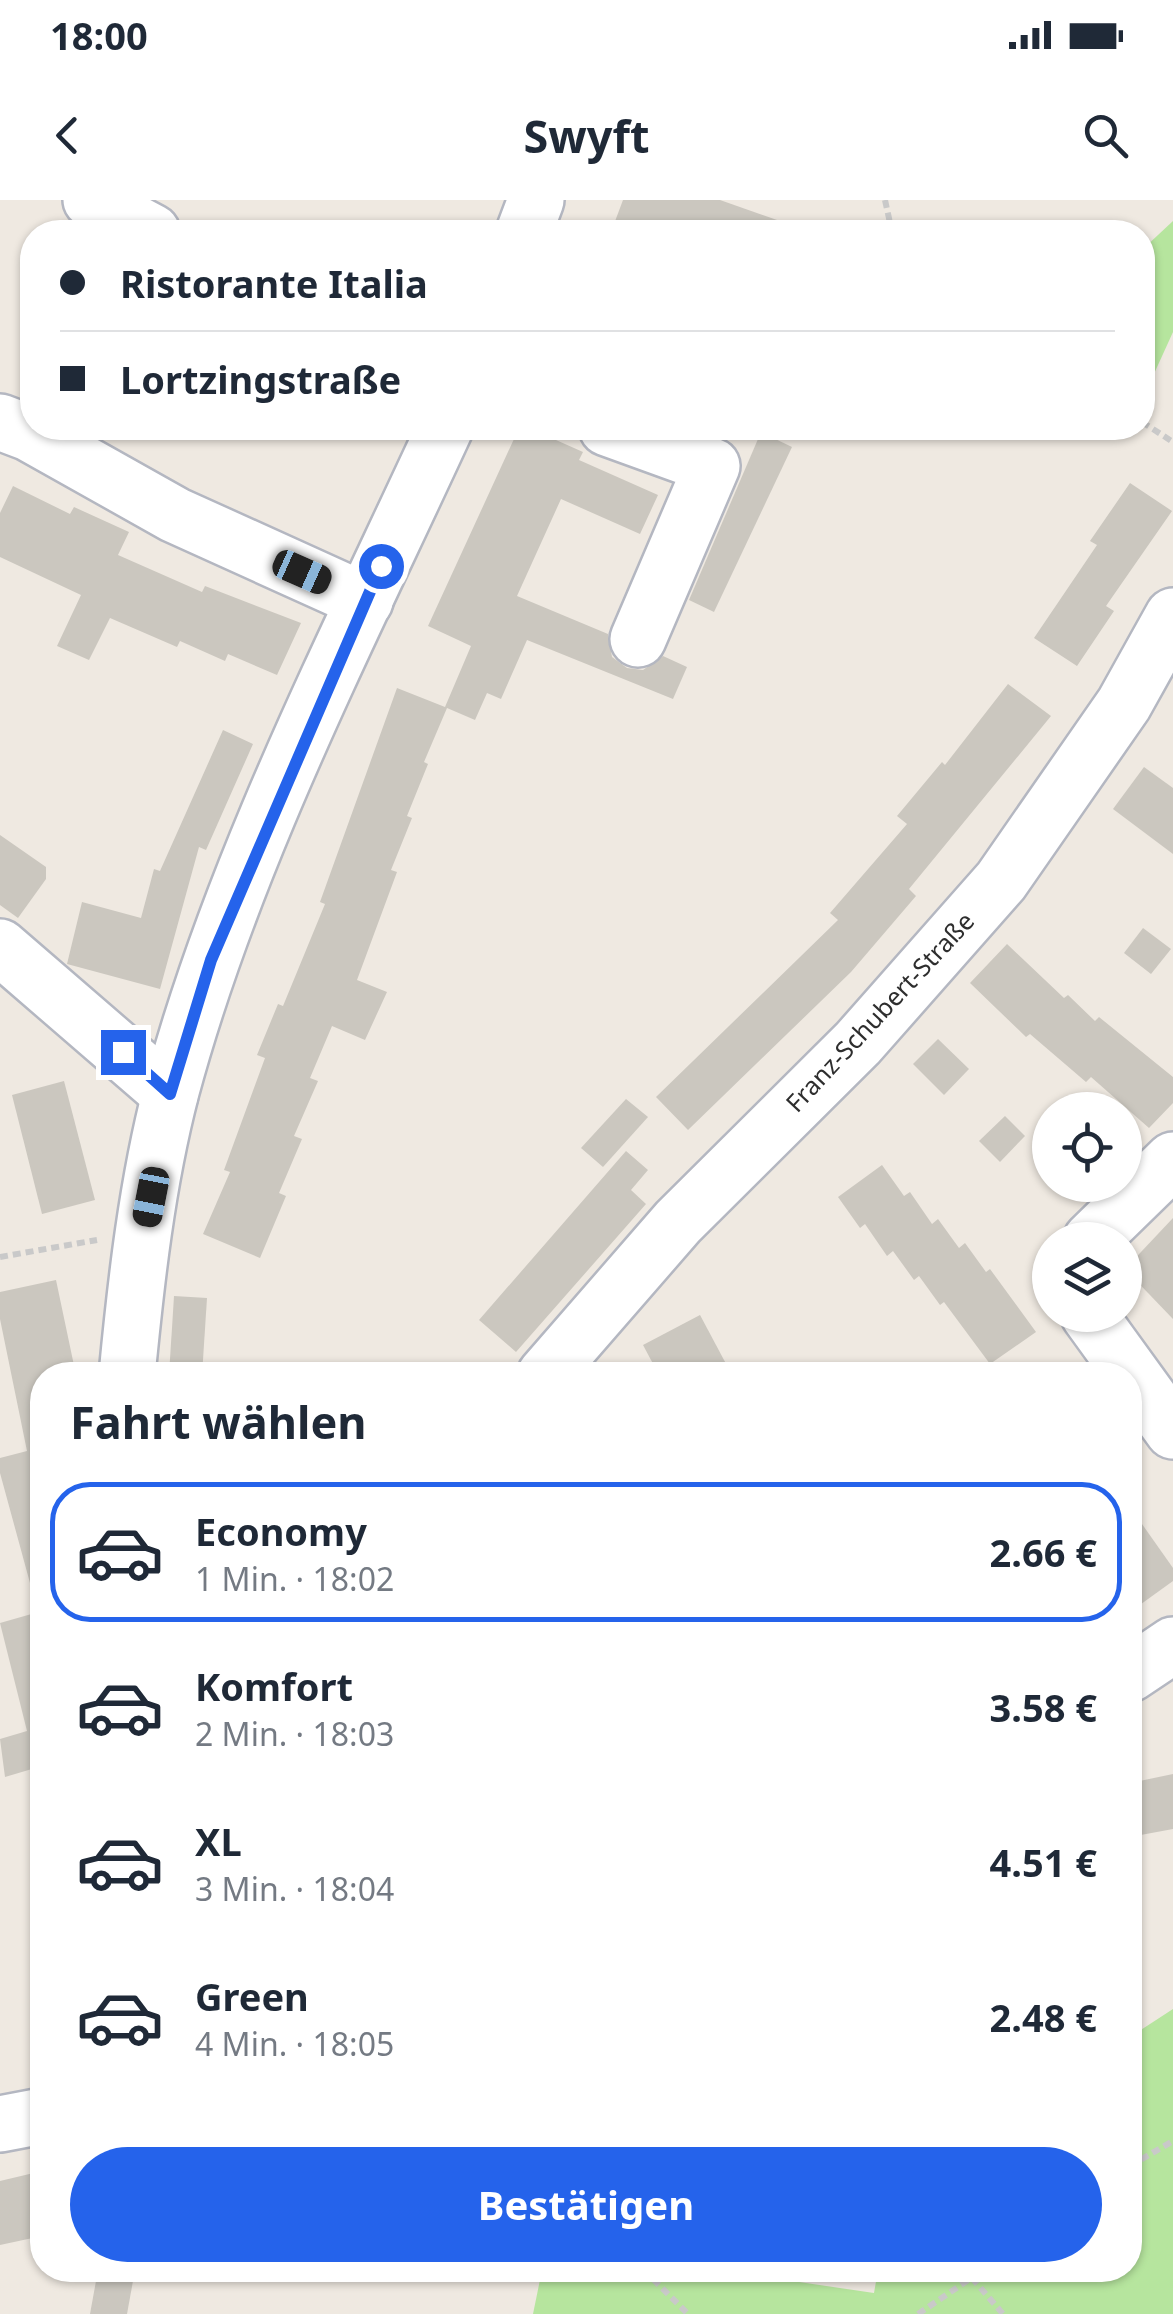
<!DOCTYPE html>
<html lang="de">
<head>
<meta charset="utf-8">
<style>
	:root { --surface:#fff; --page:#f2f2f3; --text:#1f2937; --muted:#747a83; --line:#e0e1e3; --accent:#2563eb }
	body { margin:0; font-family:"Noto Sans",sans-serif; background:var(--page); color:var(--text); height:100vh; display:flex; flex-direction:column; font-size:38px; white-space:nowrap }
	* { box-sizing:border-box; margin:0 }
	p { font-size:32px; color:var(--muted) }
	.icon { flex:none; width:55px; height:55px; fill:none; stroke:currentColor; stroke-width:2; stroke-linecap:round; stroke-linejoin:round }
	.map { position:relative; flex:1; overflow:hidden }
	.panel { position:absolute; left:30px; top:1162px; width:1112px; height:920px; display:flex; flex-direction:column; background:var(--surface); border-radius:40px; box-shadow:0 2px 8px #0004 }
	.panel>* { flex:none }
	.hud { position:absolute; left:20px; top:20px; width:1135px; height:220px; border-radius:40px; box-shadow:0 2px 8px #0004; display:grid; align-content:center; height:220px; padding:0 40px; background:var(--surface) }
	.fabs { position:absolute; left:1032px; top:892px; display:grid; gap:20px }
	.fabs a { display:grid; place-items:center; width:110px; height:110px; border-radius:50%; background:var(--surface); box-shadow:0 2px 8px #0004; font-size:50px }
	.end { position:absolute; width:45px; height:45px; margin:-22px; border:12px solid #2563eb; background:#fff; box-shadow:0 0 0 5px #fff }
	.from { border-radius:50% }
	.car { position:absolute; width:30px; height:60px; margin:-30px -15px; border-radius:12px; box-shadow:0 0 8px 2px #0007; background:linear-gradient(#222 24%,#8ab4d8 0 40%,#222 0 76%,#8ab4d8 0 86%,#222 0) }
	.hud b { display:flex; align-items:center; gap:35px; height:95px; font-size:38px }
	.hud b+b { border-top:2px solid var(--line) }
	.hud i { width:25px; height:25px; background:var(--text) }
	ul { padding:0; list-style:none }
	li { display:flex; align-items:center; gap:30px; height:140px; margin:0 20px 15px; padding:0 20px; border:5px solid transparent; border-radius:40px }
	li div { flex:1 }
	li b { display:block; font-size:38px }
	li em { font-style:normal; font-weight:700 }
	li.on { border-color:var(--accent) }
	li>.icon { width:90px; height:90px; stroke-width:1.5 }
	h2 { padding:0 40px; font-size:45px; line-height:120px }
	.primary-button { display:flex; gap:20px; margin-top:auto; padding:20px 40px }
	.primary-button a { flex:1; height:115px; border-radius:60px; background:var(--accent); color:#fff; font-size:40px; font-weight:700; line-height:115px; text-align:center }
	.status { display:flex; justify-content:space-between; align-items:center; height:70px; padding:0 50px; background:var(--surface); direction:ltr }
	.status svg { height:28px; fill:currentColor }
	header { display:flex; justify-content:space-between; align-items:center; height:130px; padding:0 40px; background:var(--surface); font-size:45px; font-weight:700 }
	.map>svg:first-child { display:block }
	.green { fill:#b6e59e }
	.building { fill:#cbc7bf }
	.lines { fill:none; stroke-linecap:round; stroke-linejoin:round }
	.minor-casing { stroke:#b4b7c1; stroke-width:60 }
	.path { stroke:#c9c9c9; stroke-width:6; stroke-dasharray:8 5; stroke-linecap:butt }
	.minor { stroke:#fff; stroke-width:55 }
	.route { stroke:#2563eb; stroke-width:12 }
	.labels { text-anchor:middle; stroke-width:8; stroke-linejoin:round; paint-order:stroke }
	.street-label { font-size:25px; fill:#2e2e2e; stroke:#fff }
</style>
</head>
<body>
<div class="status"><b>18:00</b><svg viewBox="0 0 49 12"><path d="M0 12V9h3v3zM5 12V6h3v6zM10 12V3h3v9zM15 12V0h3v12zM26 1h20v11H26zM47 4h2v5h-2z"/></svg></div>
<header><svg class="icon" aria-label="back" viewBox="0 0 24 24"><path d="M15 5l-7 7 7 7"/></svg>Swyft<svg class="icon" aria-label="search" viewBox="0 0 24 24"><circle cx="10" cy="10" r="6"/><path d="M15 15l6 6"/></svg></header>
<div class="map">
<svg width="1173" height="2114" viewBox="0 0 1173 2114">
	<rect width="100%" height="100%" fill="#efe9e1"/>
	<g class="green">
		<path d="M1173,21V132L1143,198V49Z"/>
		<path d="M1173,1809V2114H533L542,2070H717L874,2093L878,2070H1130V1837Z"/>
	</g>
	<g class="building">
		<path d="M623,0H720L800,28L799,32H611Z"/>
		<path d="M519,228H529L583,252L579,260L658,295L640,334L561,299L517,396L608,434L612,457L627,468L643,470L663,456L687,467L673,499L527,440L501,499L487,493L475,520L447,508L424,562L428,564L407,616L412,618L391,670L397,672L357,780L387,792L365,840L332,826L310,878L318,881L294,936L302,939L279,993L286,996L260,1058L203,1034L230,972L224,970L265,858L257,855L278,804L283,806L325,704L320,702L397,488L445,507L471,446L428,426Z"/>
		<path d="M761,232L792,247L714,412L689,400Z"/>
		<path d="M1130,283L1172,311L1106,406L1114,411L1077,466L1034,438L1097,345L1090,341Z"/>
		<path d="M13,286L70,314L74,307L129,332L118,355L202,392L205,386L301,423L277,475L228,454L225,461L180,441L177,447L110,418L89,460L57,446L81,395L0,357V313Z"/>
		<path d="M1008,484L1051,516L909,689L916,696L851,772L688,930L656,897L838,720L830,713L907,624L897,616L942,562L945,565Z"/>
		<path d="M223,530L253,544L206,650L199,647L160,789L67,764L82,702L141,718L154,669L160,671Z"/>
		<path d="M1144,567L1173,588V654L1113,609Z"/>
		<path d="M0,635L46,667V679L18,718L0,705Z"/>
		<path d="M1143,728L1171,749L1151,774L1124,753Z"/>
		<path d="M1007,744L1064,798L1068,795L1095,821L1099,817L1173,877V903L1149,928L1091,877L1086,882L1030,834L1026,837L970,783Z"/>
		<path d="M938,839L969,869L944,895L913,864Z"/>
		<path d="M64,881L95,1000L42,1014L12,895Z"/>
		<path d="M626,899L648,917L603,967L581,948Z"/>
		<path d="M1005,916L1025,936L1000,962L979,941Z"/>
		<path d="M626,951L648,970L631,990L646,1004L516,1152L479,1120Z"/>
		<path d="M882,965L904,996L910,992L932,1024L938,1019L959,1048L965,1043L986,1072L990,1069L1036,1132L990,1164L944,1102L940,1105L919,1076L914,1080L893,1051L887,1056L865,1024L860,1028L838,997Z"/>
		<path d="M1173,1018V1119L1125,1069Z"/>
		<path d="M56,1080L76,1175H42V1393L33,1394L0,1273V1258L27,1251L0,1119V1092Z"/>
		<path d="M174,1096L207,1098L202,1175H169Z"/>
		<path d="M700,1115L732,1175H659L643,1145Z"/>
		<path d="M1130,1307L1173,1368V1381L1130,1412Z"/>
		<path d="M42,1411V1566L5,1577L0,1539L27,1531L0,1423Z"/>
		<path d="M1173,1574V1629L1130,1637V1583Z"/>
		<path d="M42,1971V2036L0,2045V1981Z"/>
		<path d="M98,2070H135L127,2114H90Z"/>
	</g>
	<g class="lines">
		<g class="minor-casing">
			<g id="minor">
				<path d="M91,0L152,32"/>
				<path d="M524,32L536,0"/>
				<path d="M0,222L29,233L175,315L365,401"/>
				<path d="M607,228L712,266L638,439"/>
				<path d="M0,747L170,894"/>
				<path d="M1091,1040L1173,960"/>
				<path d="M1089,1115L1173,1231"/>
				<path d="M127,1175C136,1081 147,983 171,891C233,661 346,443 445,228"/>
				<path d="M545,1175L678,1022L858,843L1001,681L1124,504L1173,416"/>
				<path d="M1130,1474L1173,1445"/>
				<path d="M0,1924L42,1916"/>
			</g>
		</g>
		<g class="path">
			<path d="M885,0L892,32"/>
			<path d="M1142,222L1173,242"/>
			<path d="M0,1057L97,1040"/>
			<path d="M1130,1966L1173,1941"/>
			<path d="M644,2070L688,2114"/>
			<path d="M972,2078L1003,2114"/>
			<path d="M918,2114L983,2070"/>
		</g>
		<use href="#minor" class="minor"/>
	</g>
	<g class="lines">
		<path class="route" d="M123,852L170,894L211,760L381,366"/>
	</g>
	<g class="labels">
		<g class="street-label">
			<text transform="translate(880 812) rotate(-47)" y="9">Franz-Schubert-Straße</text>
		</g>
	</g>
</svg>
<div class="fabs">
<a><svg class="icon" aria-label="locate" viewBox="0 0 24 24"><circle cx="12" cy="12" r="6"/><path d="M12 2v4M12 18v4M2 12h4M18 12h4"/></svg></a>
<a><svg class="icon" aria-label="layers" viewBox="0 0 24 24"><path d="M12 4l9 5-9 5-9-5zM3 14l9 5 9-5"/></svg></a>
</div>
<i class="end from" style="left:381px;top:366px"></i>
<i class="end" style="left:123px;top:852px"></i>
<i class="car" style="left:302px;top:372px;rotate:114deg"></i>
<i class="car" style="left:151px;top:997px;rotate:191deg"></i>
<div class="hud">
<b><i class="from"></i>Ristorante Italia</b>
<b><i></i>Lortzingstraße</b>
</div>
<section class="panel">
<h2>Fahrt wählen</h2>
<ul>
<li class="on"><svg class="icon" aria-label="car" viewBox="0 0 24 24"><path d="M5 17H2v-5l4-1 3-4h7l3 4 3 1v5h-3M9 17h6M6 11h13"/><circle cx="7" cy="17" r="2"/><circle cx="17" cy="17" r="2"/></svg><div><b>Economy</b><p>1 Min. · 18:02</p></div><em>2.66 €</em></li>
<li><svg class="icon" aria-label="car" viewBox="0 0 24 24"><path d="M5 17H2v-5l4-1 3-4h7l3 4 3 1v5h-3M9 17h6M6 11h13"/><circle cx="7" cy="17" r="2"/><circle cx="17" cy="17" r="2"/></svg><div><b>Komfort</b><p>2 Min. · 18:03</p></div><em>3.58 €</em></li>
<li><svg class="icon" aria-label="car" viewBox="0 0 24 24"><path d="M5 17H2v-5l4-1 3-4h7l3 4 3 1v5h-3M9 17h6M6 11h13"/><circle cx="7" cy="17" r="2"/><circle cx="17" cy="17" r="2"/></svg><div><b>XL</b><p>3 Min. · 18:04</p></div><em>4.51 €</em></li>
<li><svg class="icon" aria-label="car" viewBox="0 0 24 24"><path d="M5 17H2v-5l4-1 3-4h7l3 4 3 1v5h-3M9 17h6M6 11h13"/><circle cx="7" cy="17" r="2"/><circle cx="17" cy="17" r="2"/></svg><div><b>Green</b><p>4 Min. · 18:05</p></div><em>2.48 €</em></li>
</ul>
<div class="primary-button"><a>Bestätigen</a></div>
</section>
</div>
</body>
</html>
